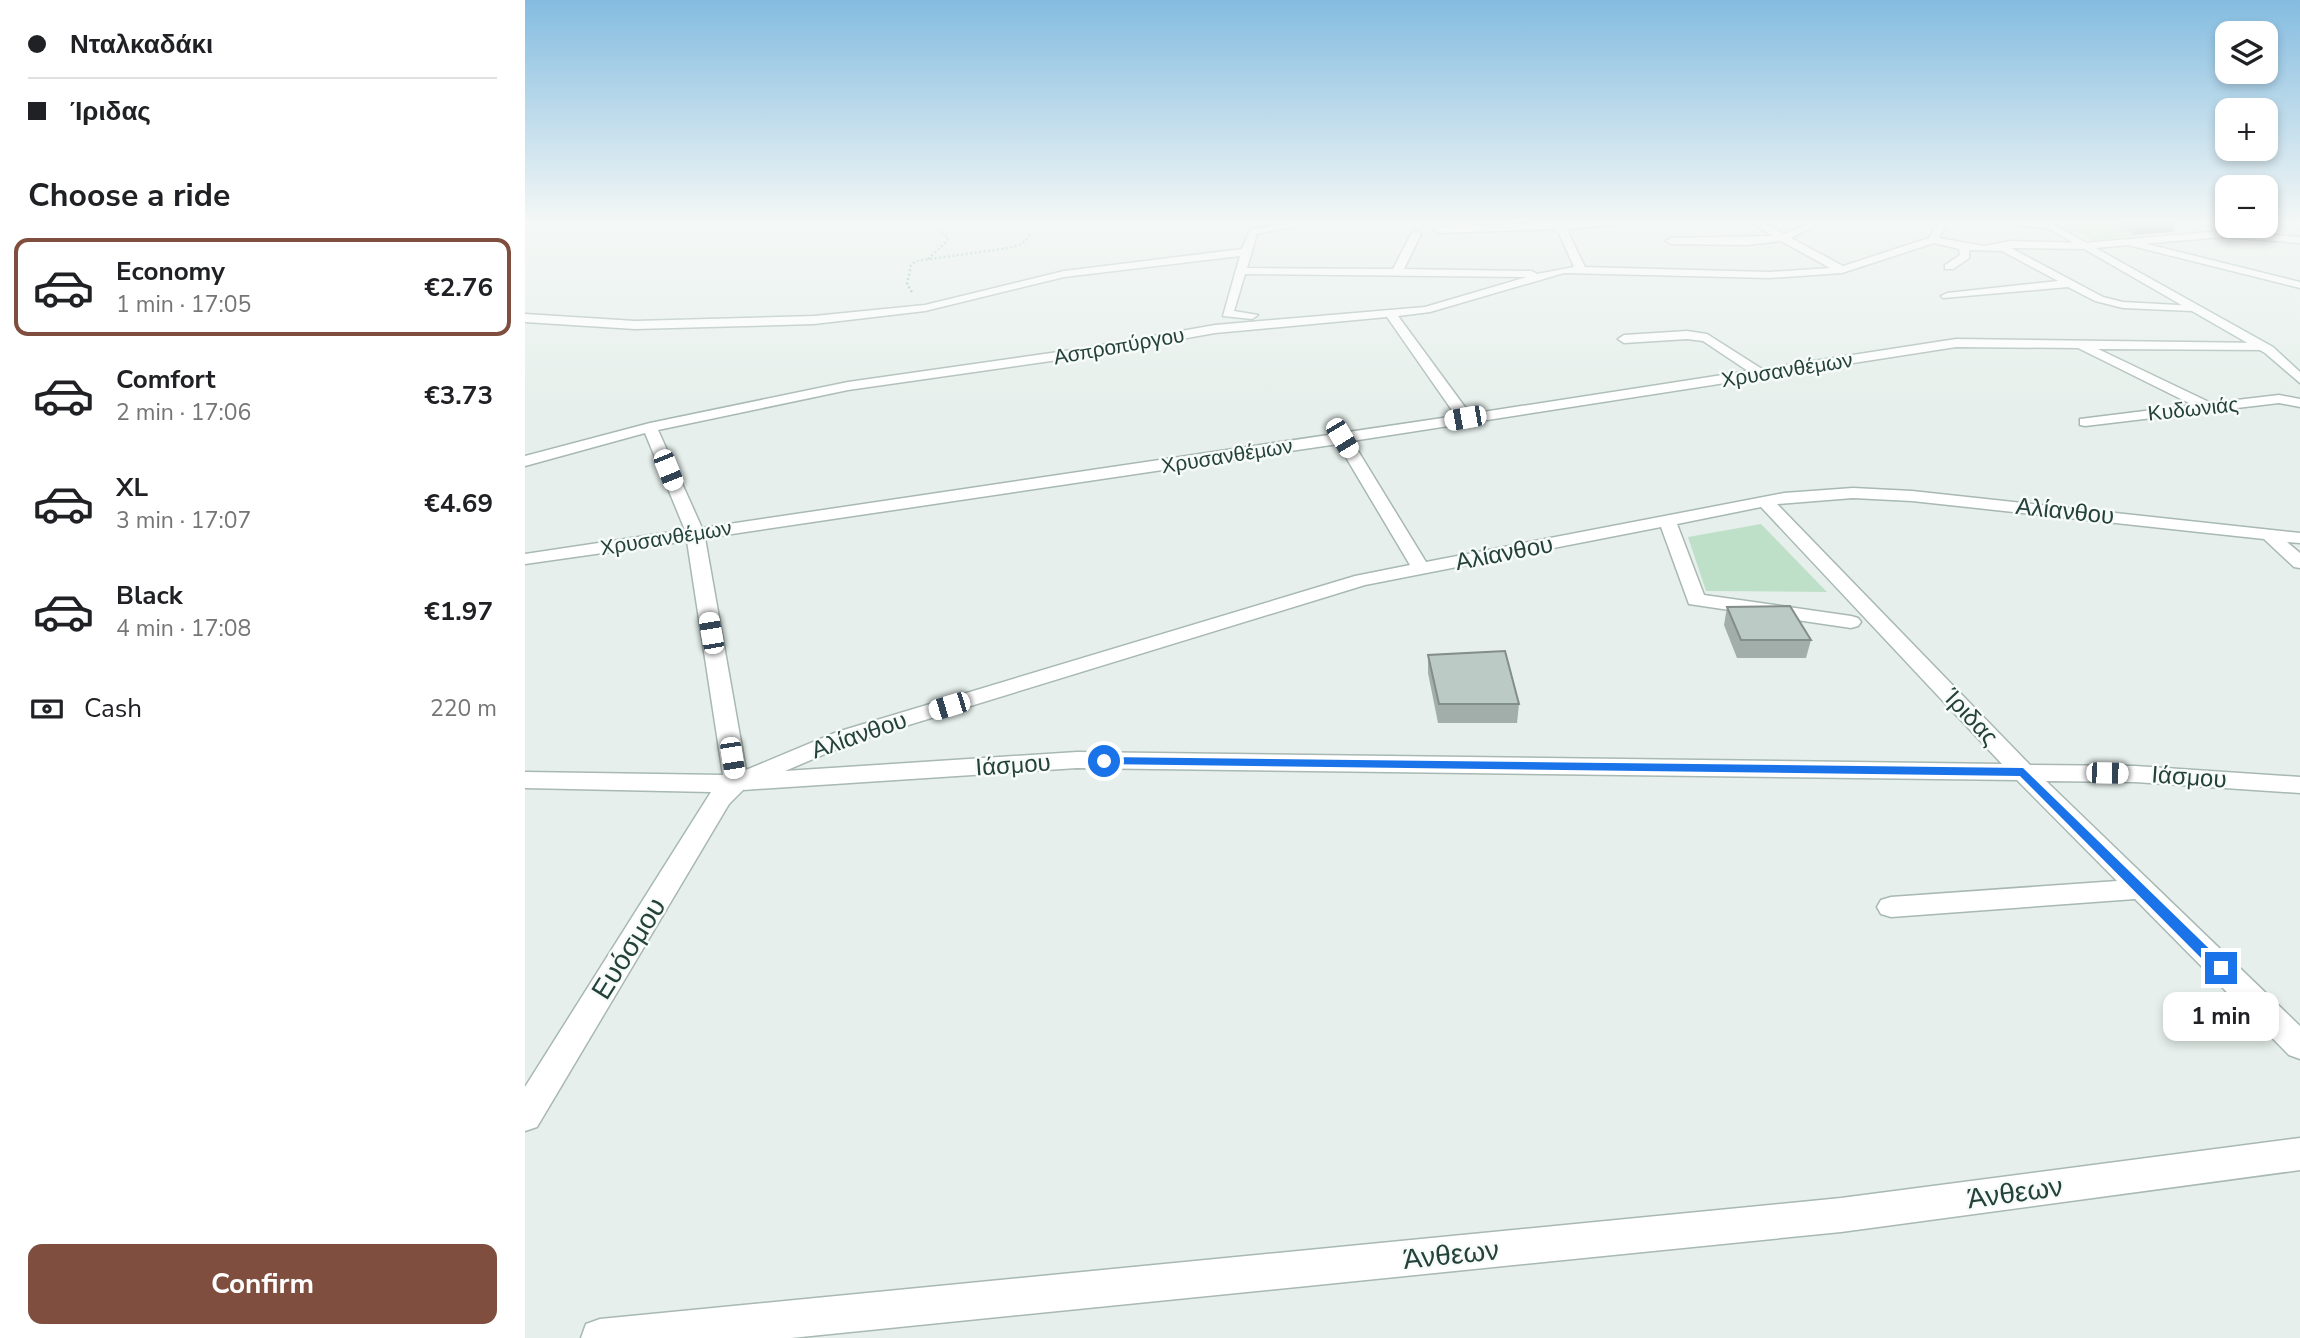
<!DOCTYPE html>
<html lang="en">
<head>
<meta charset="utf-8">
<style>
	:root { --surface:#fff; --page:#f2f2f2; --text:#202124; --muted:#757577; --line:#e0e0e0; --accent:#7f4e3f }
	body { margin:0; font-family:"Nunito Sans",sans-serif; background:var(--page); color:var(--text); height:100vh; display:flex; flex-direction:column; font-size:26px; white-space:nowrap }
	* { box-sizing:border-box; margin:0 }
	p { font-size:23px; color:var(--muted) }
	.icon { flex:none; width:38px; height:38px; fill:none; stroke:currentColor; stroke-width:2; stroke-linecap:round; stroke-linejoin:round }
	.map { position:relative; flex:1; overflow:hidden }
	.side { display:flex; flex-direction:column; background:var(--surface); width:525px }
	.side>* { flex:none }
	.banner { display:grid; align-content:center; height:154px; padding:0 28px; background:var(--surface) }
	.controls { position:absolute; left:1690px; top:21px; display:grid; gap:14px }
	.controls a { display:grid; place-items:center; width:63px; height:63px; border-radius:14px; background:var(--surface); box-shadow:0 4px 10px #0003; font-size:35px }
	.end { position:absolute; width:32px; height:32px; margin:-16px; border:9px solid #1a73e8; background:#fff; box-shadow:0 0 0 4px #fff }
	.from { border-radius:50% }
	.bubble { position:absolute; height:49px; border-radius:14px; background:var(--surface); box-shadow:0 4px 10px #0003; font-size:23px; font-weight:700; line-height:49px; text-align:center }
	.car { position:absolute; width:21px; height:42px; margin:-21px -10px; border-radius:9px; box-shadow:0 0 5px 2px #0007; background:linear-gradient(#fff 24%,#345 0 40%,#fff 0 76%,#345 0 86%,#fff 0) }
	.banner b { display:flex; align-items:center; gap:24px; height:66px; font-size:26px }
	.banner b+b { border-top:2px solid var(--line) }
	.banner i { width:18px; height:18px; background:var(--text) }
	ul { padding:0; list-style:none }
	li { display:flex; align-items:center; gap:21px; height:98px; margin:0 14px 10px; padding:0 14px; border:4px solid transparent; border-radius:14px }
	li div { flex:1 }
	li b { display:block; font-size:26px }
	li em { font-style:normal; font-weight:700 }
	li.active { border-color:var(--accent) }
	li>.icon { width:63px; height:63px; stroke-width:1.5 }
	h2 { padding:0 28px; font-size:32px; line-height:84px }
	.pay { display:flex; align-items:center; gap:18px; height:77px; padding:0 28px; font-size:26px }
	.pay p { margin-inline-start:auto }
	.primary-button { display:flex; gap:14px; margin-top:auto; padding:14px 28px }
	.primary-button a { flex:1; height:80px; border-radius:14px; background:var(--accent); color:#fff; font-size:28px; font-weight:700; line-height:80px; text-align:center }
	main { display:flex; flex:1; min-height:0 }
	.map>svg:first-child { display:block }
	.green { fill:#bfe0c8 }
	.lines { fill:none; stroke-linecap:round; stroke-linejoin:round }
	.lane-casing { stroke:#a8b8b2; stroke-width:4 }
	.street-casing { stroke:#a8b8b2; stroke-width:3 }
	.secondary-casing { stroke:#a4bbb3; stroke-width:3 }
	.path { stroke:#86b3a5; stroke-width:2.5; stroke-dasharray:2 2.5; stroke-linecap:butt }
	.lane { fill:#fff; fill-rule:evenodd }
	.street { fill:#fff; fill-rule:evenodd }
	.secondary { fill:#fff; fill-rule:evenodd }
	.wall { fill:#a1aea9 }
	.shaded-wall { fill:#838d89 }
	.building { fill:#bbcac4; stroke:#838d89; stroke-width:2 }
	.route { fill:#1a73e8 }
	.labels { text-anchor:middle; stroke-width:5; stroke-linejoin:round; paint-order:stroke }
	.far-street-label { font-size:21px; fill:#24423a; stroke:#f7fbf9 }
	.street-label { font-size:24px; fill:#24423a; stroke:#f7fbf9 }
	.near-street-label { font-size:28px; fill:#24423a; stroke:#f7fbf9 }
</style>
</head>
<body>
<main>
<section class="side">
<div class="banner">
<b><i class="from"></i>Νταλκαδάκι</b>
<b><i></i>Ίριδας</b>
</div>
<h2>Choose a ride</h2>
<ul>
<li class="active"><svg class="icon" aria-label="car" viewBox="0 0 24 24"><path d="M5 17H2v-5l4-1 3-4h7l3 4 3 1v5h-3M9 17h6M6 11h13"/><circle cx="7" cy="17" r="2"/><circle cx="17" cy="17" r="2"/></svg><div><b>Economy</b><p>1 min · 17:05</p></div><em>€2.76</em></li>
<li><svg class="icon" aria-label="car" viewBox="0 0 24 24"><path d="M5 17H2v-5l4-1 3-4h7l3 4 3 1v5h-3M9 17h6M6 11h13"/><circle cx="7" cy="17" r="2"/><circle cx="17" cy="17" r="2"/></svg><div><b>Comfort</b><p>2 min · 17:06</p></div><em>€3.73</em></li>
<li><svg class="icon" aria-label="car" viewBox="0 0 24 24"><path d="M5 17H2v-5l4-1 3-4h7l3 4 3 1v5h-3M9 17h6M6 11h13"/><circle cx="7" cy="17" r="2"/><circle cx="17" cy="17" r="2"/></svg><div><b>XL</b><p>3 min · 17:07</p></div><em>€4.69</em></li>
<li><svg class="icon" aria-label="car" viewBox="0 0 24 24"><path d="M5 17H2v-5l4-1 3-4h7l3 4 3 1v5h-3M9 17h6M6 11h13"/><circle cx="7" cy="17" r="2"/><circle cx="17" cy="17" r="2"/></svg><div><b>Black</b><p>4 min · 17:08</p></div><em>€1.97</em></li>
</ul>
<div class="pay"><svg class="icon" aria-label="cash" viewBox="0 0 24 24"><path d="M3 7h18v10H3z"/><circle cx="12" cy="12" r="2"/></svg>Cash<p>220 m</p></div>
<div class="primary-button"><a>Confirm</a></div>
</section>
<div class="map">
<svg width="1775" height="1338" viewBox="0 0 1775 1338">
	<rect width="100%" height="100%" fill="#e6efeb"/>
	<g class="green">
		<path d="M1536,223H1590L1614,235L1569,241Z"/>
		<path d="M1236,524L1302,592L1181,591L1163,537Z"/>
	</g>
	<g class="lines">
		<g class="lane-casing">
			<path id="lane" d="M1111,223L1036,229L1032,226L1036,223Z"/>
		</g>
		<g class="street-casing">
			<g id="street">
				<path d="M762,223H785L732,234L722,268L868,269L886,234L891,231L896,234L879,269L1007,271L1012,274L1049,267L1032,229L914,233L909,230L914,227L1028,223L1039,224L1060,267L1244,272L1305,268L1256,241L1222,245L1146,244L1141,241L1146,238L1248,236L1227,223H1239L1259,234L1285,223H1296L1266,238L1318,266L1404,238L1413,223H1422L1414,238L1459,246L1485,241L1558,243L1698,231L1775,237V243L1698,237L1558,249L1486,248L1578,297L1598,302L1671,306L1673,308L1667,311L1598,308L1570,301L1543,287L1418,298L1416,296L1422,293L1533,281L1477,251L1444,250V258L1428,269H1420V265L1435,255L1434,249L1409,243L1317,273L1244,278L1039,273L905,312L873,316L945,414L1223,371L1178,341L1162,339L1099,343L1093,339L1099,335L1162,331L1182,334L1237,369L1431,339L1738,343L1742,344V350L1573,349L1686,403L1754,395L1775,399V407L1754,403L1560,426L1555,425V419L1668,405L1553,348L1431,347L827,441L901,562L1259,493L1328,488L1387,491L1775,533V543L1762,542L1775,553V568L1769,567L1739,539L1387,501L1328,498L1252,504L1505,765L1610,766L1775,777V793L1610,782L1521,781L1775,1026V1059L1764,1055L1610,899L1366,917L1356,914L1352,907L1356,900L1366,897L1592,881L1492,780L552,768L218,790L204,804L12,1127L0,1131V1087L186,792L0,788V772L198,775L162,541L0,564V554L160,530L120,433L0,466V456L125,423L323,382L554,349L690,325L900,307L1002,277L720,274L709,311L733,315L727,319L698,316L715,256L539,277L400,311L289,324L110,329L0,322V314L110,321L289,316L400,305L539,271L717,249L725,230ZM862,317L931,416L177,528L133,430L323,390L554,357L690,333ZM813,444L885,565L830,576L312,732L221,770L180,538ZM1236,507L1477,764L552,752L260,771L328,742L840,585L1136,527L1164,604L1326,628L1333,626L1336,622L1333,618L1326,616L1179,595L1152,524Z"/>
				<path d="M1468,223H1525L1526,225L1521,228Z"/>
				<path d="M1775,1138V1170L1316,1232L266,1338H56L61,1324L75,1319L1316,1198Z"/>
			</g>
		</g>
		<g class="secondary-casing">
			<g id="secondary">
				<path d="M1514,223H1526L1748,347L1775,372V383L1740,353Z"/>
				<path d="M1606,240L1775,282V288L1603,245Z"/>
			</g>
		</g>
		<g class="path">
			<path d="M403,259L422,241L423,237L411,230"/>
			<path d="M387,292L382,284L386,265L391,261L484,248L497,244L507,233"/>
		</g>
		<use href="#lane" class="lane"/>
		<use href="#street" class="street"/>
		<use href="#secondary" class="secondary"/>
	</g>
	<g class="wall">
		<path d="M1594,223H1650L1647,232L1609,235Z"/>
		<path d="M1202,607L1286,640L1281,658H1212L1199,625Z"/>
		<path d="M903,655L994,704L992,723H913L903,673Z"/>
	</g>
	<path class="shaded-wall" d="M1613,223H1650L1647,232L1609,235Z"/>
	<g class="building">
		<path d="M1265,606L1286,640H1216L1202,607Z"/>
		<path d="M980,651L994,704H914L903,655Z"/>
	</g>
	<linearGradient id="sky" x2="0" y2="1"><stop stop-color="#84bce0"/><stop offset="0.54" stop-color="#f4f8f6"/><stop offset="1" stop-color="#f4f8f6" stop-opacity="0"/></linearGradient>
	<rect width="1775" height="411" fill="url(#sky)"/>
	<path class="route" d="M579,757L1498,768L1704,968L1701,972H1690L1495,776L575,764L573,761Z"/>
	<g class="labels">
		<g class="far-street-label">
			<text transform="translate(594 346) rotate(-10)" y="7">Ασπροπύργου</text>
			<text transform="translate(1262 370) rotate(-9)" y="7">Χρυσανθέμων</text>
			<text transform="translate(1668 409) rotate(-6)" y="7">Κυδωνιάς</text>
			<text transform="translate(702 456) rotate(-9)" y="7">Χρυσανθέμων</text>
			<text transform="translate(141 538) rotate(-9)" y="7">Χρυσανθέμων</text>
		</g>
		<g class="street-label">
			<text transform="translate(1540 511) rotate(6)" y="8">Αλίανθου</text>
			<text transform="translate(979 553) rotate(-11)" y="8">Αλίανθου</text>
			<text transform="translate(1446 717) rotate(47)" y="8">Ίριδας</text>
			<text transform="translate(334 735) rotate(-19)" y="8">Αλίανθου</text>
			<text transform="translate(488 765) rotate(-4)" y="8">Ιάσμου</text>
			<text transform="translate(1664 777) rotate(4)" y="8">Ιάσμου</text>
		</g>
		<g class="near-street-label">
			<text transform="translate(103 948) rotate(-58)" y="10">Ευόσμου</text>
			<text transform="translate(1490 1192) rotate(-8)" y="10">Άνθεων</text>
			<text transform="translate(926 1254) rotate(-6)" y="10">Άνθεων</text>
		</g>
	</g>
</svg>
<div class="controls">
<a><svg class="icon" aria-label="layers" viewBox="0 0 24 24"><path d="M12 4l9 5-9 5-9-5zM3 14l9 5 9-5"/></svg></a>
<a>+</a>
<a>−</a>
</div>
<i class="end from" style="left:579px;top:761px"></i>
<i class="end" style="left:1696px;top:968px"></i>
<div class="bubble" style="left:1638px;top:992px;width:116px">1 min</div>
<i class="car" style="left:940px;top:418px;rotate:260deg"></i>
<i class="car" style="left:817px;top:438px;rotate:149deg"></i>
<i class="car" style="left:143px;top:470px;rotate:158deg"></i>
<i class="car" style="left:186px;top:633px;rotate:350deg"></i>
<i class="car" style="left:424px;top:706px;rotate:253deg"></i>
<i class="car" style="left:207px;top:758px;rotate:171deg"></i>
<i class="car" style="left:1582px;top:773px;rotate:91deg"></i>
</div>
</main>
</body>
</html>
